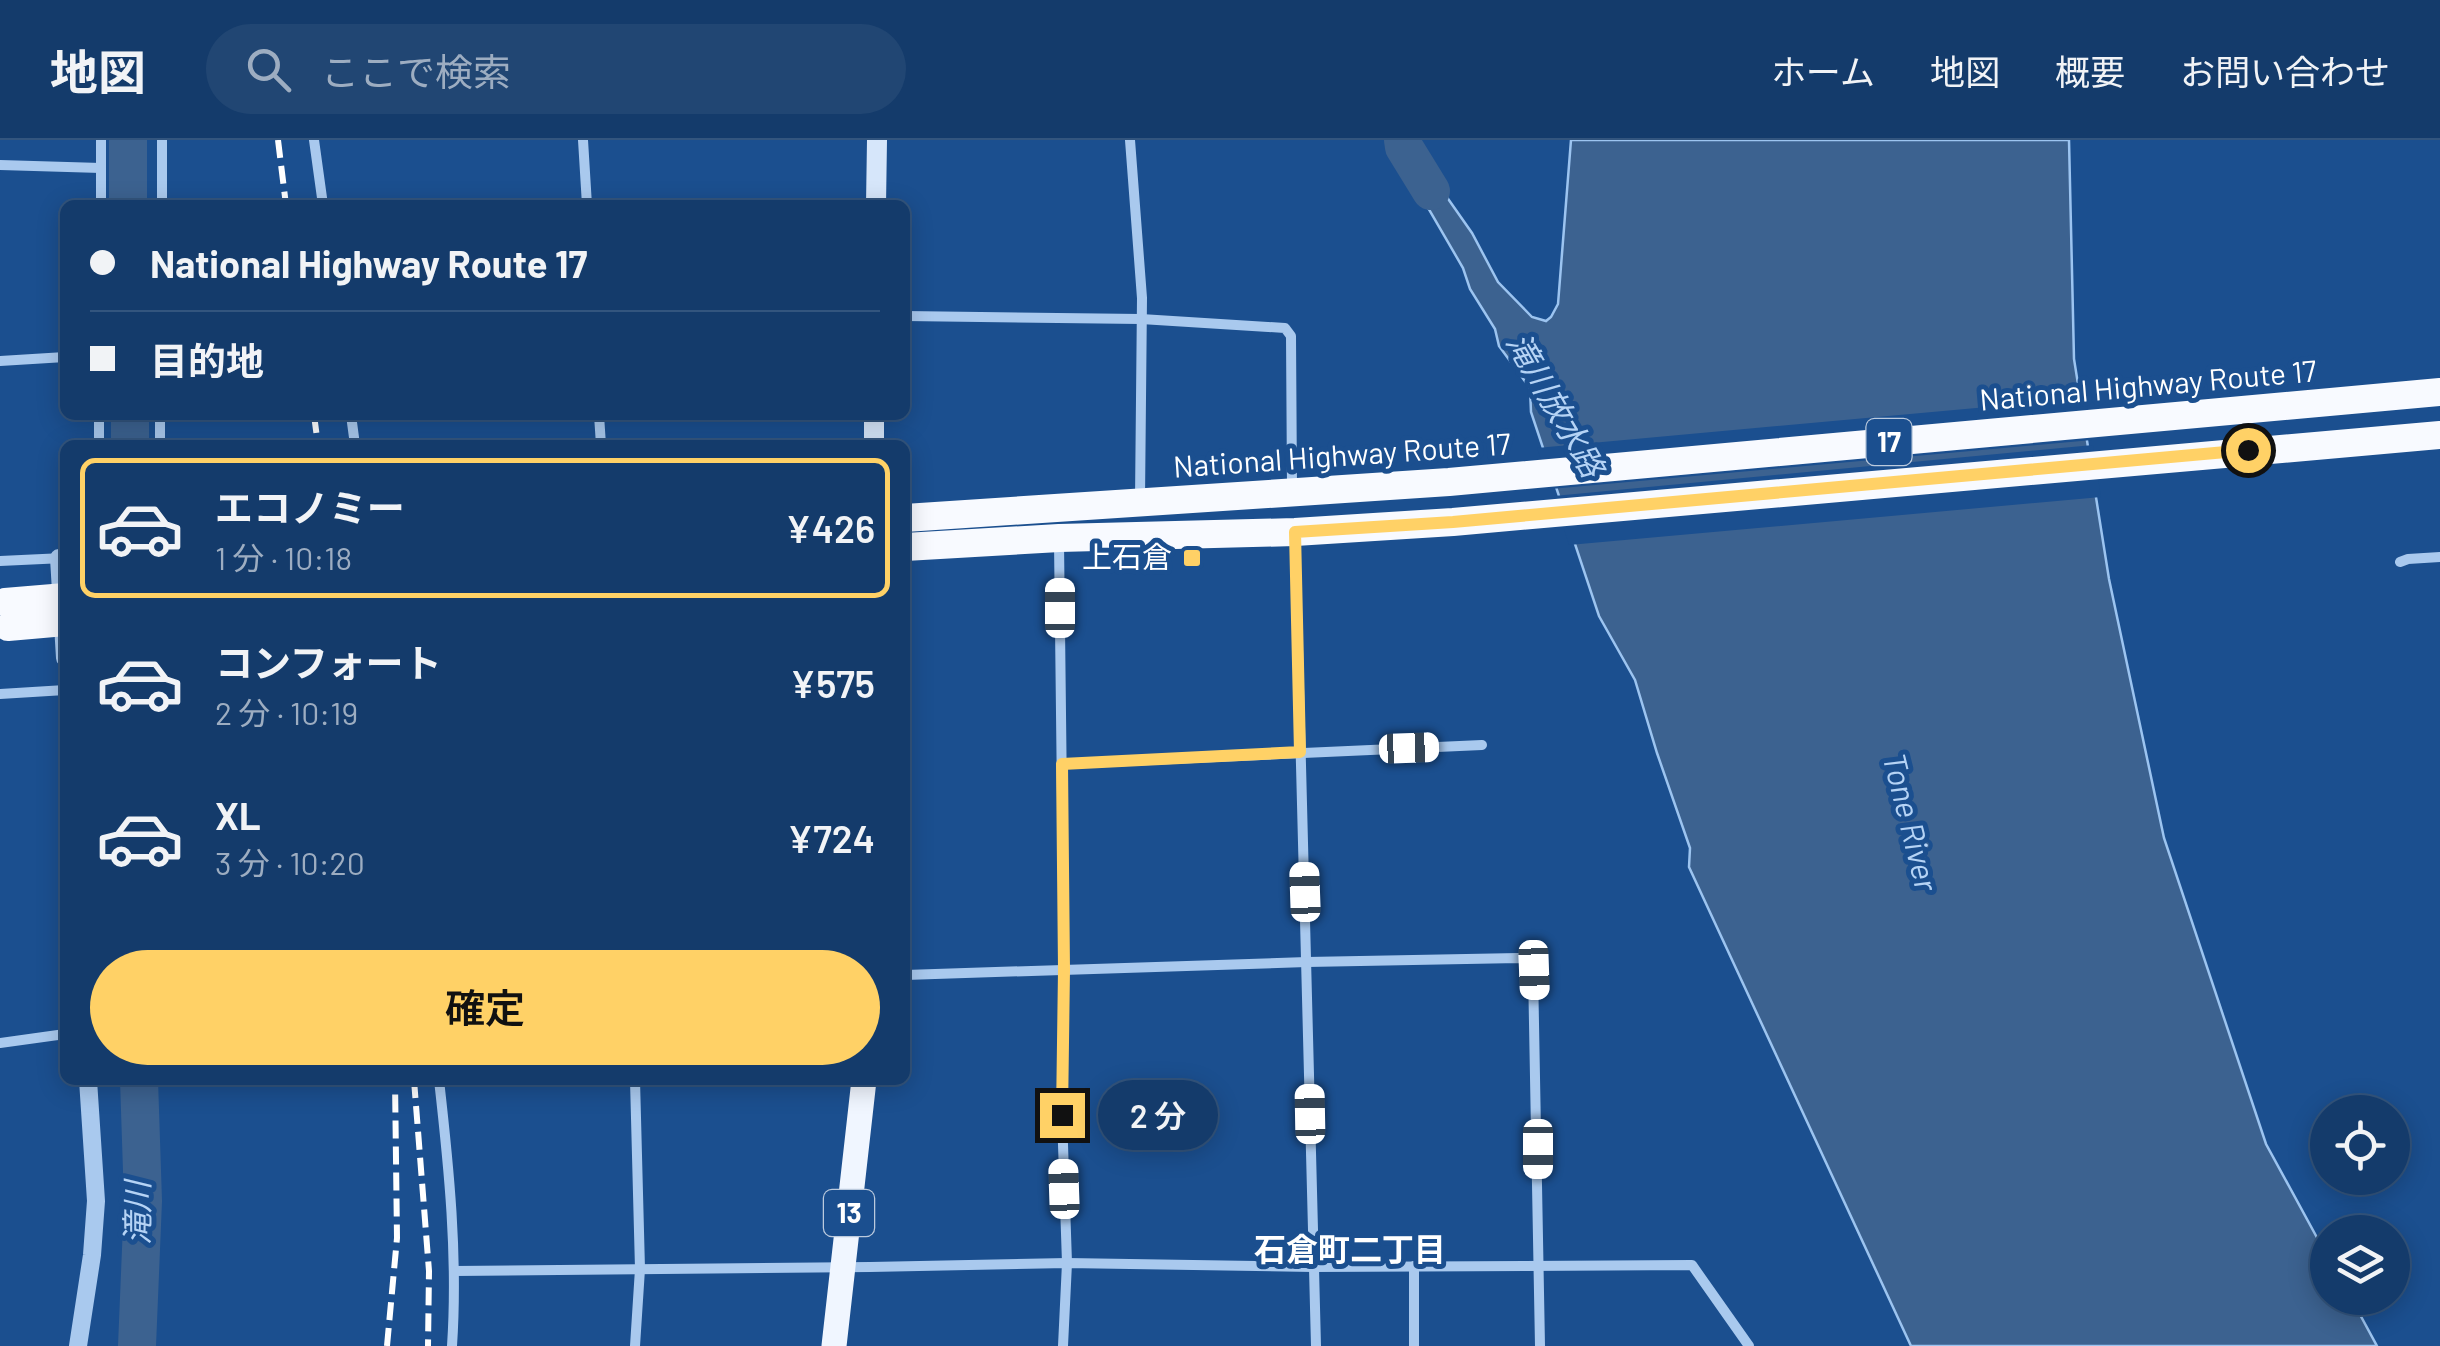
<!DOCTYPE html>
<html lang="ja">
<head>
<meta charset="utf-8">
<style>
	:root { --surface:#143b6b; --page:#214673; --text:#f1f3f6; --muted:#9dadc1; --line:#33557e; --accent:#ffd166 }
	body { margin:0; font-family:Barlow,"Noto Sans JP",sans-serif; background:var(--page); color:var(--text); height:100vh; display:flex; flex-direction:column; font-size:38px; white-space:nowrap }
	* { box-sizing:border-box; margin:0 }
	p { font-size:32px; color:var(--muted) }
	.icon { flex:none; width:55px; height:55px; fill:none; stroke:currentColor; stroke-width:2; stroke-linecap:round; stroke-linejoin:round }
	.map { position:relative; flex:1; overflow:hidden }
	.drawer { position:absolute; left:60px; top:300px; width:850px; height:645px; display:flex; flex-direction:column; background:var(--surface); border-radius:15px; box-shadow:0 5px 25px #0003,0 0 0 2px var(--line) }
	.drawer>* { flex:none }
	.top-card { position:absolute; left:60px; top:60px; width:850px; height:220px; border-radius:15px; box-shadow:0 5px 25px #0003,0 0 0 2px var(--line); display:grid; align-content:center; height:220px; padding:0 30px; background:var(--surface) }
	.fabs { position:absolute; left:2310px; top:955px; display:grid; gap:20px }
	.fabs a { display:grid; place-items:center; width:100px; height:100px; border-radius:50%; background:var(--surface); box-shadow:0 5px 25px #0003,0 0 0 2px var(--line); font-size:50px }
	.end { position:absolute; width:45px; height:45px; margin:-22px; border:12px solid #ffd166; background:#111; box-shadow:0 0 0 5px #111 }
	.from { border-radius:50% }
	.bubble { position:absolute; height:70px; border-radius:35px; background:var(--surface); box-shadow:0 5px 25px #0003,0 0 0 2px var(--line); font-size:32px; font-weight:600; line-height:70px; text-align:center }
	.car { position:absolute; width:30px; height:60px; margin:-30px -15px; border-radius:12px; box-shadow:0 0 8px 2px #0007; background:linear-gradient(#fff 24%,#345 0 40%,#fff 0 76%,#345 0 86%,#fff 0) }
	.top-card b { display:flex; align-items:center; gap:35px; height:95px; font-size:38px }
	.top-card b+b { border-top:2px solid var(--line) }
	.top-card i { width:25px; height:25px; background:var(--text) }
	ul { padding:18px 0 0; list-style:none }
	li { display:flex; align-items:center; gap:30px; height:140px; margin:0 20px 15px; padding:0 10px; border:5px solid transparent; border-radius:15px }
	li div { flex:1 }
	li b { display:block; font-size:38px }
	li em { font-style:normal; font-weight:600 }
	li.active { border-color:var(--accent) }
	li>.icon { width:90px; height:90px; stroke-width:1.5 }
	.cta { display:flex; gap:20px; margin-top:auto; padding:20px 30px }
	.cta a { flex:1; height:115px; border-radius:60px; background:var(--accent); color:#111; font-size:40px; font-weight:600; line-height:115px; text-align:center }
	header { display:flex; align-items:center; gap:60px; box-sizing:border-box; height:140px; padding:0 50px; background:var(--surface); border-bottom:2px solid var(--line) }
	header strong { font-size:48px }
	nav { display:flex; gap:55px; margin-inline-start:auto; font-size:35px }
	.search { width:700px; height:90px; background:var(--page); display:flex; align-items:center; gap:25px; box-sizing:border-box; padding:0 35px; border-radius:55px; color:var(--muted); font-size:38px }
	.map>svg:first-child { display:block }
	.water { fill:#3c6290; stroke:#9cc4f0; stroke-width:2.5 }
	.pier { fill:#1b4f8f }
	.lines { fill:none; stroke-linecap:round; stroke-linejoin:round }
	.river { stroke:#3c6290; stroke-width:38 }
	.minor { stroke:#a9c9ee; stroke-width:10 }
	.tertiary { stroke:#a9c9ee; stroke-width:18 }
	.secondary { stroke:#d6e6fa; stroke-width:20 }
	.primary { stroke:#f0f6ff; stroke-width:25 }
	.trunk { stroke:#f8faff; stroke-width:28 }
	.rail { stroke:#fff; stroke-width:6; stroke-dasharray:18 8; stroke-linecap:butt }
	.trunk-bridge { stroke:#f8faff; stroke-width:28 }
	.route { stroke:#ffd166; stroke-width:12 }
	.poi-dot { fill:#ffd166; stroke:#1b4f8f; stroke-width:4 }
	.labels { text-anchor:middle; stroke-width:10; stroke-linejoin:round; paint-order:stroke }
	.shield { fill:#1b4f8f; stroke:#bbcadd; stroke-width:2.5 }
	.shield-label { font-size:28px; font-weight:bold; fill:#fff }
	.street-label { font-size:30px; fill:#fff; stroke:#1b4f8f }
	.poi-label { font-size:30px; fill:#fff; stroke:#1b4f8f; text-anchor:end }
	.water-label { font-size:32px; font-style:italic; fill:#b5d3f5; stroke:#1b4f8f }
	.neighbourhood-label { font-size:32px; font-weight:bold; fill:#fff; stroke:#1b4f8f }
</style>
</head>
<body>
<header>
<strong>地図</strong>
<div class="search"><svg class="icon" aria-label="search" viewBox="0 0 24 24"><circle cx="10" cy="10" r="6"/><path d="M15 15l6 6"/></svg>ここで検索</div>
<nav><a>ホーム</a><a>地図</a><a>概要</a><a>お問い合わせ</a></nav>
</header>
<div class="map">
<svg width="2440" height="1206" viewBox="0 0 2440 1206">
	<rect width="100%" height="100%" fill="#1b4f8f"/>
	<path class="water" d="M1571,0H2069L2074,219L2109,439L2164,698L2266,1004L2327,1116L2328,1158H2351L2377,1206H1911L1689,727L1690,708L1657,613L1635,540L1599,476L1531,272L1530,248L1499,206L1495,189L1470,149L1463,128L1402,23L1404,7L1437,43L1472,93L1498,142L1532,177L1546,181L1551,177L1558,164Z"/>
	<g class="pier">
		<path d="M2086,258L2092,300L1551,349L1537,308Z"/>
		<path d="M2093,305L2101,357L1569,405L1554,356Z"/>
	</g>
	<g class="lines">
		<g class="river">
			<path d="M1403,0L1404,7L1431,51"/>
			<path d="M128,65V0"/>
			<path d="M130,275V305"/>
			<path d="M137,1206L143,1061L139,940"/>
		</g>
		<g class="minor">
			<path d="M101,0V65"/>
			<path d="M314,0L323,65"/>
			<path d="M583,0L587,65"/>
			<path d="M1130,0L1142,158L1140,359"/>
			<path d="M0,25L101,28"/>
			<path d="M162,65V0"/>
			<path d="M905,176L1141,179L1285,188L1291,196L1292,348"/>
			<path d="M0,221L65,217"/>
			<path d="M351,275L355,305"/>
			<path d="M599,275L601,305"/>
			<path d="M99,305V275"/>
			<path d="M160,305V275"/>
			<path d="M1295,393L1316,1206"/>
			<path d="M1059,402L1064,829L1062,975L1067,1123L1063,1206"/>
			<path d="M0,421L64,418"/>
			<path d="M2400,422L2408,419L2440,417"/>
			<path d="M0,554L65,550"/>
			<path d="M1062,624L1482,605"/>
			<path d="M905,835L1307,822L1519,818L1529,821L1533,830L1540,1206"/>
			<path d="M0,903L65,894"/>
			<path d="M439,940C449,1028 458,1117 452,1206"/>
			<path d="M454,1131L870,1127L1067,1123L1313,1127L1692,1125L1749,1206"/>
			<path d="M635,1206L640,1129L635,940"/>
			<path d="M1414,1206V1126"/>
		</g>
		<g class="tertiary">
			<path d="M59,418L65,518"/>
			<path d="M78,1206L92,1115L96,1061L88,940"/>
		</g>
		<g class="secondary">
			<path d="M876,65L877,0"/>
			<path d="M874,305V275"/>
		</g>
		<path class="primary" d="M834,1206L864,940"/>
		<g class="trunk">
			<path d="M905,378L1449,342L2440,252"/>
			<path d="M905,407L1059,398L1295,392L1453,382L2440,295"/>
		</g>
		<g class="rail">
			<path d="M278,0L286,65"/>
			<path d="M314,275L318,305"/>
			<path d="M414,940L429,1131L428,1206"/>
			<path d="M387,1206L397,1098L395,940"/>
		</g>
		<g class="trunk-bridge">
			<path d="M5,462L65,457"/>
			<path d="M8,487L65,482"/>
		</g>
	</g>
	<g class="lines">
		<path class="route" d="M1062,975L1064,830L1062,624L1300,612L1295,392L1453,382L2248,310"/>
	</g>
	<rect class="poi-dot" x="1182" y="408" width="20" height="20" rx="5"/>
	<g class="labels">
		<g class="shield">
			<rect x="1866.5" y="279" width="45" height="46" rx="8"/>
			<rect x="824" y="1050" width="50" height="46" rx="8"/>
		</g>
		<g class="shield-label">
			<text x="1889" y="312">17</text>
			<text x="849" y="1083">13</text>
		</g>
		<g class="street-label">
			<text transform="translate(2148 246) rotate(-5)" y="10">National Highway Route 17</text>
			<text transform="translate(1342 316) rotate(-4)" y="10">National Highway Route 17</text>
		</g>
		<g class="poi-label">
			<text x="1172" y="428">上石倉</text>
		</g>
		<g class="water-label">
			<text transform="translate(1555 265) rotate(60)" y="11">滝川放水路</text>
			<text transform="translate(1910 682) rotate(76)" y="11">Tone River</text>
			<text transform="translate(138 1073) rotate(-90)" y="11">滝川</text>
		</g>
		<g class="neighbourhood-label">
			<text x="1350" y="1121">石倉町二丁目</text>
		</g>
	</g>
</svg>
<div class="fabs">
<a><svg class="icon" aria-label="locate" viewBox="0 0 24 24"><circle cx="12" cy="12" r="6"/><path d="M12 2v4M12 18v4M2 12h4M18 12h4"/></svg></a>
<a><svg class="icon" aria-label="layers" viewBox="0 0 24 24"><path d="M12 4l9 5-9 5-9-5zM3 14l9 5 9-5"/></svg></a>
</div>
<i class="end from" style="left:2248px;top:310px"></i>
<i class="end" style="left:1062px;top:975px"></i>
<div class="bubble" style="left:1098px;top:940px;width:120px">2 分</div>
<i class="car" style="left:1060px;top:468px;rotate:0deg"></i>
<i class="car" style="left:1409px;top:608px;rotate:88deg"></i>
<i class="car" style="left:1305px;top:752px;rotate:358deg"></i>
<i class="car" style="left:1534px;top:830px;rotate:178deg"></i>
<i class="car" style="left:1310px;top:974px;rotate:359deg"></i>
<i class="car" style="left:1538px;top:1009px;rotate:180deg"></i>
<i class="car" style="left:1064px;top:1049px;rotate:358deg"></i>
<div class="top-card">
<b><i class="from"></i>National Highway Route 17</b>
<b><i></i>目的地</b>
</div>
<section class="drawer">
<ul>
<li class="active"><svg class="icon" aria-label="car" viewBox="0 0 24 24"><path d="M5 17H2v-5l4-1 3-4h7l3 4 3 1v5h-3M9 17h6M6 11h13"/><circle cx="7" cy="17" r="2"/><circle cx="17" cy="17" r="2"/></svg><div><b>エコノミー</b><p>1 分 · 10:18</p></div><em>¥426</em></li>
<li><svg class="icon" aria-label="car" viewBox="0 0 24 24"><path d="M5 17H2v-5l4-1 3-4h7l3 4 3 1v5h-3M9 17h6M6 11h13"/><circle cx="7" cy="17" r="2"/><circle cx="17" cy="17" r="2"/></svg><div><b>コンフォート</b><p>2 分 · 10:19</p></div><em>¥575</em></li>
<li><svg class="icon" aria-label="car" viewBox="0 0 24 24"><path d="M5 17H2v-5l4-1 3-4h7l3 4 3 1v5h-3M9 17h6M6 11h13"/><circle cx="7" cy="17" r="2"/><circle cx="17" cy="17" r="2"/></svg><div><b>XL</b><p>3 分 · 10:20</p></div><em>¥724</em></li>
</ul>
<div class="cta"><a>確定</a></div>
</section>
</div>
</body>
</html>
